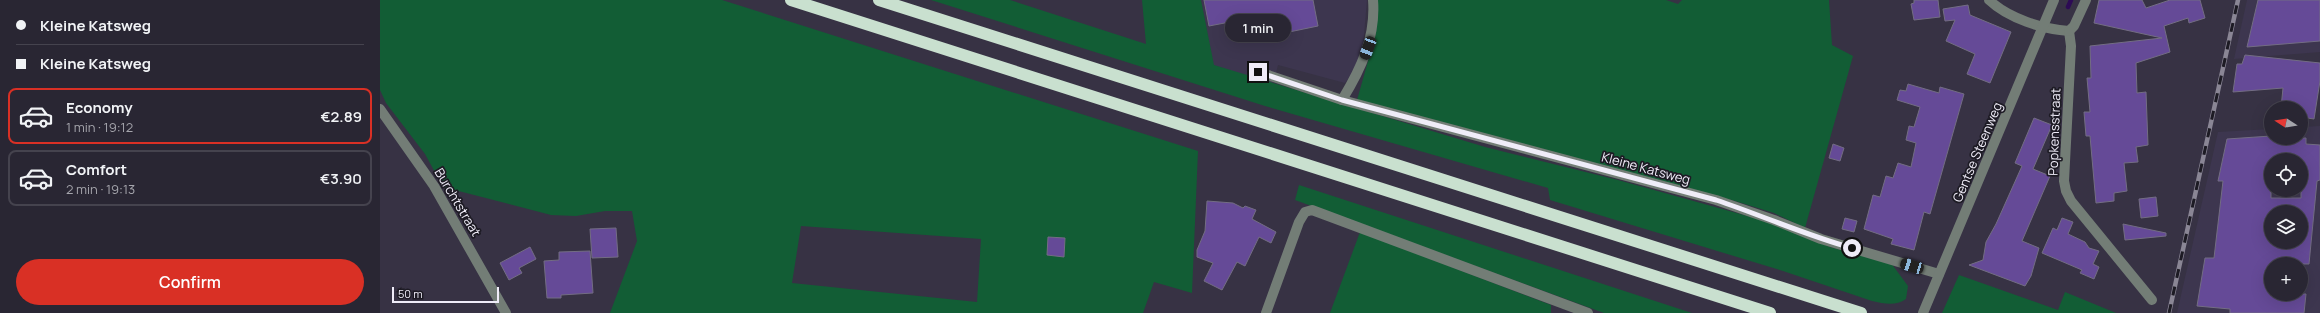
<!DOCTYPE html>
<html lang="en">
<head>
<meta charset="utf-8">
<style>
	:root { --surface:#292633; --page:#312e3b; --text:#f1f3f6; --muted:#a5a5ac; --line:#45434e; --accent:#d93025 }
	body { margin:0; font-family:Manrope,sans-serif; background:var(--page); color:var(--text); height:100vh; display:flex; flex-direction:column; font-size:15px; white-space:nowrap }
	* { box-sizing:border-box; margin:0 }
	p { font-size:13px; color:var(--muted) }
	.icon { flex:none; width:22px; height:22px; fill:none; stroke:currentColor; stroke-width:2; stroke-linecap:round; stroke-linejoin:round }
	.map { position:relative; flex:1; overflow:hidden }
	.details { display:flex; flex-direction:column; background:var(--surface); width:380px }
	.details>* { flex:none }
	.banner { display:grid; align-content:center; height:88px; padding:0 16px; background:var(--surface) }
	.needle { width:26px; rotate:282deg }
	.controls { position:absolute; left:1884px; top:101px; display:grid; gap:8px }
	.controls a { display:grid; place-items:center; width:44px; height:44px; border-radius:50%; background:var(--surface); box-shadow:0 4px 16px #0002,0 0 0 1px var(--line); font-size:20px }
	.scale { position:absolute; left:12px; bottom:10px; width:107px; box-sizing:border-box; padding-left:4px; border:2px solid #efecf8; border-top:0; font-size:11px; line-height:14px; white-space:nowrap; color:#efecf8; -webkit-text-stroke:3px #1d1b24; paint-order:stroke }
	.end { position:absolute; width:18px; height:18px; margin:-9px; border:5px solid #efecf8; background:#111; box-shadow:0 0 0 2px #111 }
	.from { border-radius:50% }
	.bubble { position:absolute; height:28px; border-radius:14px; background:var(--surface); box-shadow:0 4px 16px #0002,0 0 0 1px var(--line); font-size:13px; font-weight:600; line-height:28px; text-align:center }
	.car { position:absolute; width:12px; height:24px; margin:-12px -6px; border-radius:5px; box-shadow:0 0 3px 1px #0007; background:linear-gradient(#222 24%,#8ab4d8 0 40%,#222 0 76%,#8ab4d8 0 86%,#222 0) }
	.banner b { display:flex; align-items:center; gap:14px; height:38px; font-size:15px }
	.banner b+b { border-top:1px solid var(--line) }
	.banner i { width:10px; height:10px; background:var(--text) }
	ul { padding:0; list-style:none }
	li { display:flex; align-items:center; gap:12px; height:56px; margin:0 8px 6px; padding:0 8px; border:2px solid var(--line); border-radius:8px }
	li div { flex:1 }
	li b { display:block; font-size:15px }
	li em { font-style:normal; font-weight:600 }
	li.selected { border-color:var(--accent) }
	li>.icon { width:36px; height:36px; stroke-width:1.5 }
	.primary-button { display:flex; gap:8px; margin-top:auto; padding:8px 16px }
	.primary-button a { flex:1; height:46px; border-radius:24px; background:var(--accent); color:#fff; font-size:16px; font-weight:600; line-height:46px; text-align:center }
	main { display:flex; flex:1; min-height:0 }
	.map>svg:first-child { display:block }
	.built { fill:#3d364f; fill-rule:evenodd }
	.green { fill:#125d35; fill-rule:evenodd }
	.lines { fill:none; stroke-linecap:round; stroke-linejoin:round }
	.stream { stroke:#2d0b55; stroke-width:4.5 }
	.building { fill:#654a97; stroke:#736d83; fill-rule:evenodd }
	.minor { stroke:#737d76; stroke-width:10 }
	.highway { stroke:#c9e0cf; stroke-width:12 }
	.rail-casing { stroke:#8a8695; stroke-width:4.5 }
	.rail { stroke:#1d1b24; stroke-width:3; stroke-dasharray:9; stroke-linecap:butt }
	.route { stroke:#efecf8; stroke-width:5 }
	.labels { text-anchor:middle; stroke-width:3.5; stroke-linejoin:round; paint-order:stroke }
	.street-label { font-size:13px; fill:#efecf8; stroke:#1d1b24 }
</style>
</head>
<body>
<main>
<section class="details">
<div class="banner">
<b><i class="from"></i>Kleine Katsweg</b>
<b><i></i>Kleine Katsweg</b>
</div>
<ul>
<li class="selected"><svg class="icon" aria-label="car" viewBox="0 0 24 24"><path d="M5 17H2v-5l4-1 3-4h7l3 4 3 1v5h-3M9 17h6M6 11h13"/><circle cx="7" cy="17" r="2"/><circle cx="17" cy="17" r="2"/></svg><div><b>Economy</b><p>1 min · 19:12</p></div><em>€2.89</em></li>
<li><svg class="icon" aria-label="car" viewBox="0 0 24 24"><path d="M5 17H2v-5l4-1 3-4h7l3 4 3 1v5h-3M9 17h6M6 11h13"/><circle cx="7" cy="17" r="2"/><circle cx="17" cy="17" r="2"/></svg><div><b>Comfort</b><p>2 min · 19:13</p></div><em>€3.90</em></li>
</ul>
<div class="primary-button"><a>Confirm</a></div>
</section>
<div class="map">
<svg width="1940" height="313" viewBox="0 0 1940 313">
	<rect width="100%" height="100%" fill="#373244"/>
	<g class="built">
		<path d="M821,0H987L983,47L974,71L965,83L898,65L893,85L833,65Z"/>
		<path d="M1867,0H1940V52L1854,59Z"/>
		<path d="M1940,126V313H1797L1838,132L1891,129V138H1921V127ZM1891,160H1921V190H1891ZM1891,212H1921V242H1891ZM1891,264H1921V294H1891Z"/>
	</g>
	<g class="green">
		<path d="M0,0H342L818,151L812,293L774,282L763,313H230L257,241L252,211H225L196,216L171,215L63,187L45,154L6,103L0,90ZM421,226L601,239L597,302L412,283Z"/>
		<path d="M551,0H630L766,44L762,0H821L834,65L1105,147L1238,180L1389,222L1450,247L1511,263L1528,286L1526,299C1516,306 1505,304 1492,301L1403,271L1170,200L1168,188L885,106Z"/>
		<path d="M998,0H1286L1298,4L1302,0H1449L1452,45L1473,56L1425,228L1394,213L1355,201L977,100L996,33Z"/>
		<path d="M919,185L1312,313H1224L915,200Z"/>
		<path d="M980,232L1171,305V313H950Z"/>
		<path d="M1579,275L1678,310L1685,292L1736,313H1562Z"/>
	</g>
	<g class="lines">
		<path class="stream" d="M1688,7L1691,0"/>
	</g>
	<g class="building">
		<path d="M824,0H933L938,26L885,37L881,16L829,26Z"/>
		<path d="M1534,0H1558L1560,17L1534,20L1531,4L1534,3Z"/>
		<path d="M1719,0H1762L1766,8L1790,0H1820L1825,18L1809,23L1808,18L1784,26L1790,52L1756,63L1757,93L1766,92L1768,145L1756,147L1758,162L1744,163L1747,191L1734,193V201L1716,203L1710,136H1706L1704,112H1710L1707,78H1711L1710,46L1782,38L1714,23Z"/>
		<path d="M1878,0H1940V41L1867,47Z"/>
		<path d="M1588,5L1590,15L1631,32L1610,83L1587,74L1595,54L1566,41L1575,20L1565,21L1563,9Z"/>
		<path d="M1865,55L1940,63V81L1934,119L1921,117V108H1901L1903,88L1853,92L1857,64H1862Z"/>
		<path d="M1528,84L1559,93L1560,87L1584,94L1550,214L1544,212L1534,250L1511,244L1513,239L1484,229L1493,195L1500,197L1506,176L1513,178L1518,163L1531,167L1536,143L1526,140L1529,126L1534,127L1540,107L1517,100L1520,90L1526,91Z"/>
		<path d="M1654,118L1672,125L1653,169L1670,176L1642,241L1659,248L1651,276L1645,286L1589,265L1603,260L1606,242L1616,224L1642,166L1635,163Z"/>
		<path d="M1891,136V138H1926V144L1940,145V180L1937,181L1929,264H1891V294H1926L1924,313H1850V309L1817,306L1825,258H1834L1843,181H1838L1847,139ZM1891,160H1921V198H1891ZM1891,212H1921V242H1891Z"/>
		<path d="M1453,144L1464,148L1460,161L1449,158Z"/>
		<path d="M1776,197L1778,216L1761,218L1759,199Z"/>
		<path d="M827,201L853,203L863,208L865,206L876,210L872,219L896,232L891,243L879,237L865,266L857,262L842,290L824,281L833,263L817,257V250L825,231Z"/>
		<path d="M1465,218L1477,221L1474,232L1462,229Z"/>
		<path d="M1682,218L1693,222L1688,234L1705,242L1709,248L1719,251L1713,264L1719,267L1714,279L1700,273L1702,270L1662,253L1673,228L1677,230Z"/>
		<path d="M1743,224L1786,233V236L1745,240Z"/>
		<path d="M236,228L238,257L212,258L210,229Z"/>
		<path d="M668,237L685,238L684,257L667,255Z"/>
		<path d="M150,247L156,259L139,268L142,273L129,280L120,263Z"/>
		<path d="M210,251L213,293L181,295V298H167L164,261L179,260V252Z"/>
	</g>
	<g class="lines">
		<g class="minor">
			<path d="M1609,0C1629,19 1663,29 1689,31"/>
			<path d="M1689,31L1691,46L1684,181L1686,191L1691,201L1772,300"/>
			<path d="M1689,31L1694,26L1706,0"/>
			<path d="M879,72L962,100L1336,200L1394,220L1441,239L1559,274"/>
			<path d="M962,100C981,69 996,37 993,0"/>
			<path d="M0,109L54,186L126,313"/>
			<path d="M886,313L919,222L925,212L932,210L1208,313"/>
			<path d="M1543,313L1674,0"/>
		</g>
		<g class="highway">
			<path d="M411,0L1390,313"/>
			<path d="M499,0L1481,313"/>
		</g>
		<g class="rail-casing">
			<path id="rail" d="M1789,313L1858,0"/>
		</g>
		<use href="#rail" class="rail"/>
	</g>
	<g class="lines">
		<path class="route" d="M878,72L962,100L1336,200C1381,215 1425,235 1472,248"/>
	</g>
	<g class="labels">
		<g class="street-label">
			<text transform="translate(1674 132) rotate(-88)" y="5">Popkensstraat</text>
			<text transform="translate(1597 152) rotate(-67)" y="5">Gentse Steenweg</text>
			<text transform="translate(1266 168) rotate(15)" y="5">Kleine Katsweg</text>
			<text transform="translate(78 202) rotate(59)" y="5">Burchtstraat</text>
		</g>
	</g>
</svg>
<div class="controls">
<a><svg class="needle" viewBox="-14 -14 28 28"><path d="M0-13l5 13h-10z" fill="#e53935"/><path d="M0 13l5-13h-10z" fill="#a5a5ac"/></svg></a>
<a><svg class="icon" aria-label="locate" viewBox="0 0 24 24"><circle cx="12" cy="12" r="6"/><path d="M12 2v4M12 18v4M2 12h4M18 12h4"/></svg></a>
<a><svg class="icon" aria-label="layers" viewBox="0 0 24 24"><path d="M12 4l9 5-9 5-9-5zM3 14l9 5 9-5"/></svg></a>
<a>+</a>
</div>
<div class="scale">50 m</div>
<i class="end from" style="left:1472px;top:248px"></i>
<i class="end" style="left:878px;top:72px"></i>
<div class="bubble" style="left:845px;top:14px;width:66px">1 min</div>
<i class="car" style="left:988px;top:48px;rotate:201deg"></i>
<i class="car" style="left:1532px;top:266px;rotate:287deg"></i>
</div>
</main>
</body>
</html>
